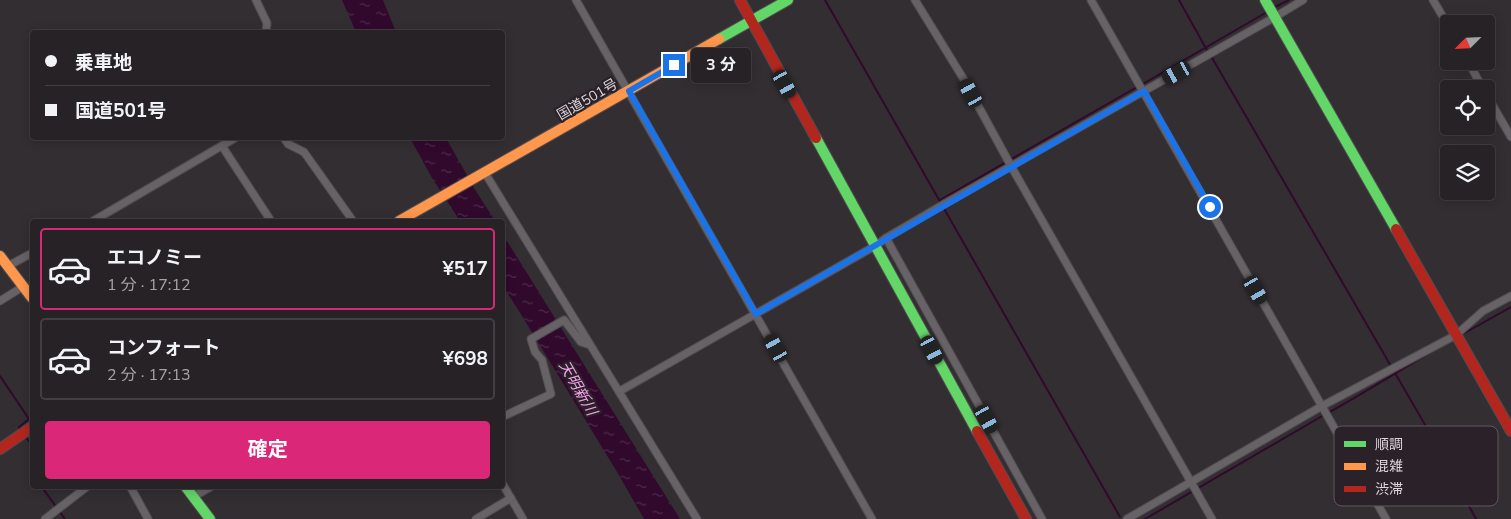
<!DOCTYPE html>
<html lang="ja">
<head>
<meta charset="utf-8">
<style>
	:root { --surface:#262226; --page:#322f32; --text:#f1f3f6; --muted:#a4a4a7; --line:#423f43; --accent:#db2777 }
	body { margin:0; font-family:"Nunito Sans","Noto Sans JP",sans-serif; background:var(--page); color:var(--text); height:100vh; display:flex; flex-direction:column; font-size:19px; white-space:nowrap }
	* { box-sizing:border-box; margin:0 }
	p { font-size:16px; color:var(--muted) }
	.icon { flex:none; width:28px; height:28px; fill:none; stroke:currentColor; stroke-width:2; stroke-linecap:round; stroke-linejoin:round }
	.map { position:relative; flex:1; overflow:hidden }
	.panel { position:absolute; left:30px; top:219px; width:475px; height:270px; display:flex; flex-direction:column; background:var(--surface); border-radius:5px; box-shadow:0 2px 12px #0003,0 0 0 1px var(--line) }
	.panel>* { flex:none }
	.guide { position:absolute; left:30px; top:30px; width:475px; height:110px; border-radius:5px; box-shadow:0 2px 12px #0003,0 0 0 1px var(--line); display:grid; align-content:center; height:110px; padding:0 15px; background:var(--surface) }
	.needle { width:32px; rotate:246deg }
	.controls { position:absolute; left:1440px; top:15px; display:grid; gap:10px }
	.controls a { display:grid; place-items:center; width:55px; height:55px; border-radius:5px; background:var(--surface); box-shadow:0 2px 12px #0003,0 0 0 1px var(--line); font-size:25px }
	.end { position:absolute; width:22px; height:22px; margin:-11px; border:6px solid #1a73e8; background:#fff; box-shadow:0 0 0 2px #fff }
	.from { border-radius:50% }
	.bubble { position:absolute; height:35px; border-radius:5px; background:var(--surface); box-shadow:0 2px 12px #0003,0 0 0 1px var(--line); font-size:16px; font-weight:700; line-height:35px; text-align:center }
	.car { position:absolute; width:15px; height:30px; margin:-15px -8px; border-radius:6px; box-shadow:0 0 4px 1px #0007; background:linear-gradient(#222 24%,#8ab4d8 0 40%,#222 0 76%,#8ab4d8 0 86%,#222 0) }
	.guide b { display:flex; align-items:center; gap:18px; height:48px; font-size:19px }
	.guide b+b { border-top:1px solid var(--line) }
	.guide i { width:12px; height:12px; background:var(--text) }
	ul { padding:9px 0 0; list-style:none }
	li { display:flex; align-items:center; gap:15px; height:82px; margin:0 10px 8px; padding:0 5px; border:2px solid var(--line); border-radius:5px }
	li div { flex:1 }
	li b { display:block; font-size:19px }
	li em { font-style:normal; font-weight:700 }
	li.on { border-color:var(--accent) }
	li>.icon { width:45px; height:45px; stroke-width:1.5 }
	.cta { display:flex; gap:10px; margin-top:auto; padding:10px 15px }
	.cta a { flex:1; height:58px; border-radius:5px; background:var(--accent); color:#fff; font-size:20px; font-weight:700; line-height:58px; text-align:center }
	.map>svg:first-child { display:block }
	.water { fill:url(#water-ripples) }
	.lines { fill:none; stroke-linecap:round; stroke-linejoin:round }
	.stream { stroke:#31092d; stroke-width:2 }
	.street-casing { stroke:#514c50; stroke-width:9 }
	.fast-casing { stroke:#514c50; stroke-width:12 }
	.slow-casing { stroke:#514c50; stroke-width:12 }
	.jam-casing { stroke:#514c50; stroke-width:12 }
	.street { stroke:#666265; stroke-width:7 }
	.fast { stroke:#63d668; stroke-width:10 }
	.slow { stroke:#ff974d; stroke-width:10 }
	.jam { stroke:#b3261e; stroke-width:10 }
	.route { stroke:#1a73e8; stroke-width:6 }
	.labels { text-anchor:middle; stroke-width:4.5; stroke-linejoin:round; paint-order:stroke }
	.street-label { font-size:14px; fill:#dcd6db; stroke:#2b2229 }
	.water-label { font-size:15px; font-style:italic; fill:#f9a2ee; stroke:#2b2229 }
	.key { fill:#2b2229; stroke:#60585e; stroke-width:1 }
	.key-label { font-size:14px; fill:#dcd6db }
</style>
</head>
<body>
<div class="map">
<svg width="1511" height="519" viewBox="0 0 1511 519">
	<defs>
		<pattern id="water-ripples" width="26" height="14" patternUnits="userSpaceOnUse" patternTransform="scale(1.25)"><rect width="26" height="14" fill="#31092d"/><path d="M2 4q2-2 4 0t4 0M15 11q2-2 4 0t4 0" fill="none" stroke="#4e2c4b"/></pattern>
	</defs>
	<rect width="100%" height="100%" fill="#332e32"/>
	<g class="water">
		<path d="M342,0H383L396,32H356Z"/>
		<path d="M410,138H446L476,191L495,221H460L432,178Z"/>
		<path d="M502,233L680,519H644L617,472L522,316L503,286Z"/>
	</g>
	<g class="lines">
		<g class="stream">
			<path d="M825,0L1120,517"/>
			<path d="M1179,0L1208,52"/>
			<path d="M1273,8L1289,0"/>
			<path d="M1211,56L1424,423L1476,519"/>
			<path d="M1141,85L1267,12"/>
			<path d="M940,200L1137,87"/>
			<path d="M1461,335L1511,307"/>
			<path d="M0,376L29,419L19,427L20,429"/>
			<path d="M1328,413C1366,392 1402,369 1440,347"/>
			<path d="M26,437L32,446"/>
			<path d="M41,486L65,519"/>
			<path d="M1145,519L1324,415"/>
		</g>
		<g class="street-casing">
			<g id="street">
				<path d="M256,0L267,23L266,32"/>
				<path d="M576,0L872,519"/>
				<path d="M915,0L963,78L1011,166L1212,519"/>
				<path d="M1091,0L1386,519"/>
				<path d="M1433,0L1449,27"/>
				<path d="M1468,61L1483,89"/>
				<path d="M1486,94L1511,137"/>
				<path d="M284,138L288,144L304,152L353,221"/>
				<path d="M222,146L271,221"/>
				<path d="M485,173L697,519"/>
				<path d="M93,221L235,138"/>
				<path d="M886,238L1042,519"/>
				<path d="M8,266L32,253"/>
				<path d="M0,301L24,286"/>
				<path d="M620,391L875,246L886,238L946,203L1275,17L1303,0"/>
				<path d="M502,417L551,394L542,360L535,352L531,339L564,320L581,342L590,345"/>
				<path d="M502,483L523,519"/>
				<path d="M130,486L148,519"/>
				<path d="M193,497L212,486"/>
				<path d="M45,519L88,486"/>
				<path d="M476,519L511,498"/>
				<path d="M1127,519L1322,406L1456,335L1483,311L1511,296"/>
			</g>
		</g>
		<g class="fast-casing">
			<g id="fast">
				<path d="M1265,0L1396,229"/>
				<path d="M719,39L788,0"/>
				<path d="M816,138L977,431"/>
				<path d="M185,486L210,519"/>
			</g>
		</g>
		<g class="slow-casing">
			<g id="slow">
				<path d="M399,221L719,39"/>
				<path d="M0,256L32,298"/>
			</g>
		</g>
		<g class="jam-casing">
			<g id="jam">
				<path d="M740,0L816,138"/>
				<path d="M1396,229L1511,431"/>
				<path d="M977,431L1026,519"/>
				<path d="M0,449L32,427"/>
			</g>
		</g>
		<use href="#street" class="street"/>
		<use href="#fast" class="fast"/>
		<use href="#slow" class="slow"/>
		<use href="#jam" class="jam"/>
	</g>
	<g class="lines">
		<path class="route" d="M674,65L629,91L756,314L1144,91L1210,207"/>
	</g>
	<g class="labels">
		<g class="street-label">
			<text transform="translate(587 99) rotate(-30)" y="5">国道501号</text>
		</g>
		<g class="water-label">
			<text transform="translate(578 388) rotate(60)" y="5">天明新川</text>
		</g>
	</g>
	<rect x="1334" y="426" width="164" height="80" rx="8" class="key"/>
	<rect x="1344" y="441" width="22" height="6" fill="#63d668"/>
	<rect x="1344" y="463" width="22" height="7" fill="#ff974d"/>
	<rect x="1344" y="486" width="22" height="6" fill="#b3261e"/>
	<g class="key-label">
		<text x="1375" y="449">順調</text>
		<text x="1375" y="471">混雑</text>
		<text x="1375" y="494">渋滞</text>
	</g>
</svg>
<div class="controls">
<a><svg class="needle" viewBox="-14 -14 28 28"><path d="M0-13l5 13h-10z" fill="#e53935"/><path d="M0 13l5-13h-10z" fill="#a4a4a7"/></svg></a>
<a><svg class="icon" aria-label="locate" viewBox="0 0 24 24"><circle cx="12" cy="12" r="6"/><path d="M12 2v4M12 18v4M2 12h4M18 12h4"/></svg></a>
<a><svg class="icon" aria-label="layers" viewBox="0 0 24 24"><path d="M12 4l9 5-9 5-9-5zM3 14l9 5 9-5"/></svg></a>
</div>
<i class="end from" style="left:1210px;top:207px"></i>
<i class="end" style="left:674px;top:65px"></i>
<div class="bubble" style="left:691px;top:48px;width:60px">3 分</div>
<i class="car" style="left:1177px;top:73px;rotate:241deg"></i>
<i class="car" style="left:785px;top:84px;rotate:151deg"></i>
<i class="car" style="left:971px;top:93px;rotate:331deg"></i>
<i class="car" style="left:1256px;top:290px;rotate:150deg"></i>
<i class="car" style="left:776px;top:348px;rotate:331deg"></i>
<i class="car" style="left:932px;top:350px;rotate:152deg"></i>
<i class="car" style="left:987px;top:419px;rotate:151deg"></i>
<div class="guide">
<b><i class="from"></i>乗車地</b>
<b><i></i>国道501号</b>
</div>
<section class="panel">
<ul>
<li class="on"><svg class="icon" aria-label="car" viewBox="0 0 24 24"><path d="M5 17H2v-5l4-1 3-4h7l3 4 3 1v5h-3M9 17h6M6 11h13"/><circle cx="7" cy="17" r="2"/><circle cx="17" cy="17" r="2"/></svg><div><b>エコノミー</b><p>1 分 · 17:12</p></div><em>¥517</em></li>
<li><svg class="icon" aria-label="car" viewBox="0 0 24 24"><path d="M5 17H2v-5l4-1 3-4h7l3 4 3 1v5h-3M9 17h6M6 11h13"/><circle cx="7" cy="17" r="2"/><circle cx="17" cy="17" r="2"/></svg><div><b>コンフォート</b><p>2 分 · 17:13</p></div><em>¥698</em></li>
</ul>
<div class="cta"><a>確定</a></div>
</section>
</div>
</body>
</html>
